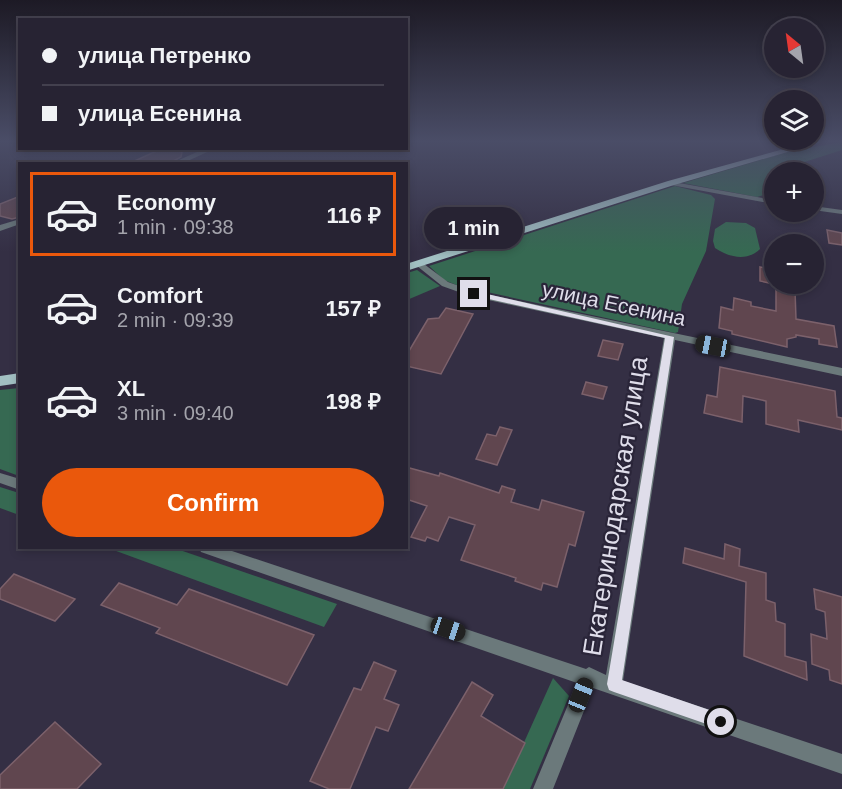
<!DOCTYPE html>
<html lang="en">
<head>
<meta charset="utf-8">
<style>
	:root { --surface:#272333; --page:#2f2b3b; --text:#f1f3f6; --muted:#a4a4ac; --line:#43404e; --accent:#ea580c }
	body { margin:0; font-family:Arial,sans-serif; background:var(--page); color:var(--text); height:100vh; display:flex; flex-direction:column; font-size:22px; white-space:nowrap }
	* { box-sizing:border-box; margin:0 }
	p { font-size:20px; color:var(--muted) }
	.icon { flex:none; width:33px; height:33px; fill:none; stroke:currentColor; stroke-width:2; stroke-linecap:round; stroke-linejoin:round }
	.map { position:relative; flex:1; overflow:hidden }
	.side { position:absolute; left:18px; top:162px; width:390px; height:387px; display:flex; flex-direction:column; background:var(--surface); border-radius:0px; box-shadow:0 3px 9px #0003,0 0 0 2px var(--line) }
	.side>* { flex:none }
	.top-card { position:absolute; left:18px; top:18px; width:390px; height:132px; border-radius:0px; box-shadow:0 3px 9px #0003,0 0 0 2px var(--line); display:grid; align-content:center; height:132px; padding:0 24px; background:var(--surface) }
	.needle { width:39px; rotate:331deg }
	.controls { position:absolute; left:764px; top:18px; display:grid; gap:12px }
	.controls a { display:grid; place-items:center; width:60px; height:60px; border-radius:50%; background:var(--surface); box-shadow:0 3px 9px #0003,0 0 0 2px var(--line); font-size:30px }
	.end { position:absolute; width:27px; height:27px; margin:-14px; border:8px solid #dfddea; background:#111; box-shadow:0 0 0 3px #111 }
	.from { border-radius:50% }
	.bubble { position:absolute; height:42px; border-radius:21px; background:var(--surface); box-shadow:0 3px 9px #0003,0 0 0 2px var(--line); font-size:20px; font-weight:700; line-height:42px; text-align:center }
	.car { position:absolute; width:18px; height:36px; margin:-18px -9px; border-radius:8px; box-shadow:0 0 4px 2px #0007; background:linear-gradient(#222 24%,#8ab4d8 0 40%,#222 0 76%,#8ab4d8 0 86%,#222 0) }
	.top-card b { display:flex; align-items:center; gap:21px; height:57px; font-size:22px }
	.top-card b+b { border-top:2px solid var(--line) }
	.top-card i { width:15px; height:15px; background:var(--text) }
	ul { padding:10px 0 0; list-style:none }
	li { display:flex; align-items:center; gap:18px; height:84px; margin:0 12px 9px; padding:0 12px; border:3px solid transparent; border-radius:0px }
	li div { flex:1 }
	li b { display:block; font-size:22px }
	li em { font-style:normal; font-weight:700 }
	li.selected { border-color:var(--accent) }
	li>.icon { width:54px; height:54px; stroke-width:1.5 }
	.action { display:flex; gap:12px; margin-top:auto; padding:12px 24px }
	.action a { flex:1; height:69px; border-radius:36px; background:var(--accent); color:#fff; font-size:24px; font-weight:700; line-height:69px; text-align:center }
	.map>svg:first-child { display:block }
	.green { fill:#366952 }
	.building { fill:#60464f; stroke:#7c616b; stroke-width:1.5 }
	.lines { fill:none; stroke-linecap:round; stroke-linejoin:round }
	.street { fill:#6b797b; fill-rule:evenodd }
	.primary { fill:#a2c0c3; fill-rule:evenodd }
	.route { fill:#dfddea }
	.labels { text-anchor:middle; stroke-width:4.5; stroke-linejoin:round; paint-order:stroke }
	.street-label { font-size:21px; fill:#dfddea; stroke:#2a2539 }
	.near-street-label { font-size:26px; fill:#dfddea; stroke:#2a2539 }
</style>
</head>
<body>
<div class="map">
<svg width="842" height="789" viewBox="0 0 842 789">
	<rect width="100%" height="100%" fill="#342f44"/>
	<g class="green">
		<path d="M842,142V150L770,173L766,178L767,194L757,197L683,183L791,151Z"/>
		<path d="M675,186L711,195L715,199L706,251L682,304L678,332L675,333L459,286L444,280L429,266Z"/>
		<path d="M726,222L746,223L755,228L760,249C747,262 728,257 715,248L713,241L715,229Z"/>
		<path d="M417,270L440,286L407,300V273Z"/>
		<path d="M19,388H20L19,476L0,469V390Z"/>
		<path d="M0,487L19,493V515L0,508Z"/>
		<path d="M108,548H174L337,604L324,627Z"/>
		<path d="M553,678L569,696L530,789H503Z"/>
	</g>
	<g class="building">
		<path d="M163,148L182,152L181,157L168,164H128Z"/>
		<path d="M20,196V217L12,219L0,216V204Z"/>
		<path d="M827,230L842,233V245L829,243Z"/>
		<path d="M760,267L774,270V284L760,281Z"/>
		<path d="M776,287L795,290L796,319L834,326L837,347L819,344V339L796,335V337L787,339V347L732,334V331L719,328L721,307L733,310L734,298L751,302V306L776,311Z"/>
		<path d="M446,308L473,314L441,374L406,366V356L428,319L439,318Z"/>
		<path d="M603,340L623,344L618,360L598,356Z"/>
		<path d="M720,367L835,391L837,417L842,418V430L798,420L799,432L766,424V401L743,396L742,422L704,413L707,395L717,397Z"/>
		<path d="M586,382L607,387L603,399L582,394Z"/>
		<path d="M500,427L512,430L497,465L476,459L487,434L496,436Z"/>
		<path d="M406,467L439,476L440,473L499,493L502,486L515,490L511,502L539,510L542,500L584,512L575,546L569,544L557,587L543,583L541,590L515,581L516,578L461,560L475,525L449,517L438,541L427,537L425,541L411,537L427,506L406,499Z"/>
		<path d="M725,544L740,549L739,566L766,573V600L775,603L776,621L785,624V656L806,662L807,680L744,656L746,582L683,563L685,548L724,559Z"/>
		<path d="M14,574L75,599L55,621L0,599V589Z"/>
		<path d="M119,583L177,605L189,589L314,635L287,685L156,633L160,628L101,605Z"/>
		<path d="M814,589L842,597V684L830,680L829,670L812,664L811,634L827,639L825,612L816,609Z"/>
		<path d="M374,662L396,671L384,699L399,705L388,731L376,727L350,789H329L310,781L354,688L361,690Z"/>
		<path d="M472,682L493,695L481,716L525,743L503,789H409Z"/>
		<path d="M55,722L101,764L77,789H0V775Z"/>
	</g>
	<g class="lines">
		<g class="street">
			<path d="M206,148H216L181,164H170Z"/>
			<path d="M668,181L774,200V204L671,185H668Z"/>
			<path d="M813,206L842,210V214L813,210Z"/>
			<path d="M20,219V224L0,231V225Z"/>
			<path d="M420,261L448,282L476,292L842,368V376L675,340L623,681L842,754V774L593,688L553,789H533L577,683L201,552L199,548H223L586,669L589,667L606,675L664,338L470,296L442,286L417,266V262Z"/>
			<path d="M0,473L20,479V490L0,483Z"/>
		</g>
		<g class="primary">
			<path d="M809,142H822L674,185L406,271V264L668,181Z"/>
			<path d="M20,373V383L0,386V376Z"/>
		</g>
	</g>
	<linearGradient id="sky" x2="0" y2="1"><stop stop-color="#1d1a25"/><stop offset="0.56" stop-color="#4a4d67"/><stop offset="1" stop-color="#4a4d67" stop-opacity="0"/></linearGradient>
	<rect width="842" height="252" fill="url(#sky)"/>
	<path class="route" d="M474,291L674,337L622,680L727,716L729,722L727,727L721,729L614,692L609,690L607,684L665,338L471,295Z"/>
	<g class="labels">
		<g class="street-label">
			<text transform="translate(614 304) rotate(12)" y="7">улица Есенина</text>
		</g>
		<g class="near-street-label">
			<text transform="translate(615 506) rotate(-81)" y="9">Екатеринодарская улица</text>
		</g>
	</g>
</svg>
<div class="controls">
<a><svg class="needle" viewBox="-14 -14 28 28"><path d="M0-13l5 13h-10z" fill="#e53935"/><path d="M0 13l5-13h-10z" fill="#a4a4ac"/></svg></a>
<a><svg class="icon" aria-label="layers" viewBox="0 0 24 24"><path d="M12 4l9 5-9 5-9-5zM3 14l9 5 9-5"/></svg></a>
<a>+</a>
<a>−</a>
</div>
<i class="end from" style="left:721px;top:722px"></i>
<i class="end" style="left:474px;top:294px"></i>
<div class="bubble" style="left:424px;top:207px;width:99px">1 min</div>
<i class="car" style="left:713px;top:346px;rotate:281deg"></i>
<i class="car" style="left:448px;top:629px;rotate:109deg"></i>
<i class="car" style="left:581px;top:695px;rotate:22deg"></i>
<div class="top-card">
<b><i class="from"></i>улица Петренко</b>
<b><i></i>улица Есенина</b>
</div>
<section class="side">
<ul>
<li class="selected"><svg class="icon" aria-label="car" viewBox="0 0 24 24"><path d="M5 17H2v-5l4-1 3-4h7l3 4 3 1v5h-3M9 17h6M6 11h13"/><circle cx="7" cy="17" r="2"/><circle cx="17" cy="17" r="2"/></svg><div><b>Economy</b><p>1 min · 09:38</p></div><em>116 ₽</em></li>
<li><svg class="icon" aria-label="car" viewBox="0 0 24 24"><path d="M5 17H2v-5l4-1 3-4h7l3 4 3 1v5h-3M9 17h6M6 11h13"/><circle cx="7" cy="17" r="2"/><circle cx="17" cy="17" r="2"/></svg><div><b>Comfort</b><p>2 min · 09:39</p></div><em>157 ₽</em></li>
<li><svg class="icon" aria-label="car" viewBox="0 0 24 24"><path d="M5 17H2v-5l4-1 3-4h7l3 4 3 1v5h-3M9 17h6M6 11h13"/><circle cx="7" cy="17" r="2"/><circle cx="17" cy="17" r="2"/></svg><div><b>XL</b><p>3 min · 09:40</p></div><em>198 ₽</em></li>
</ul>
<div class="action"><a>Confirm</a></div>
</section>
</div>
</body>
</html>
